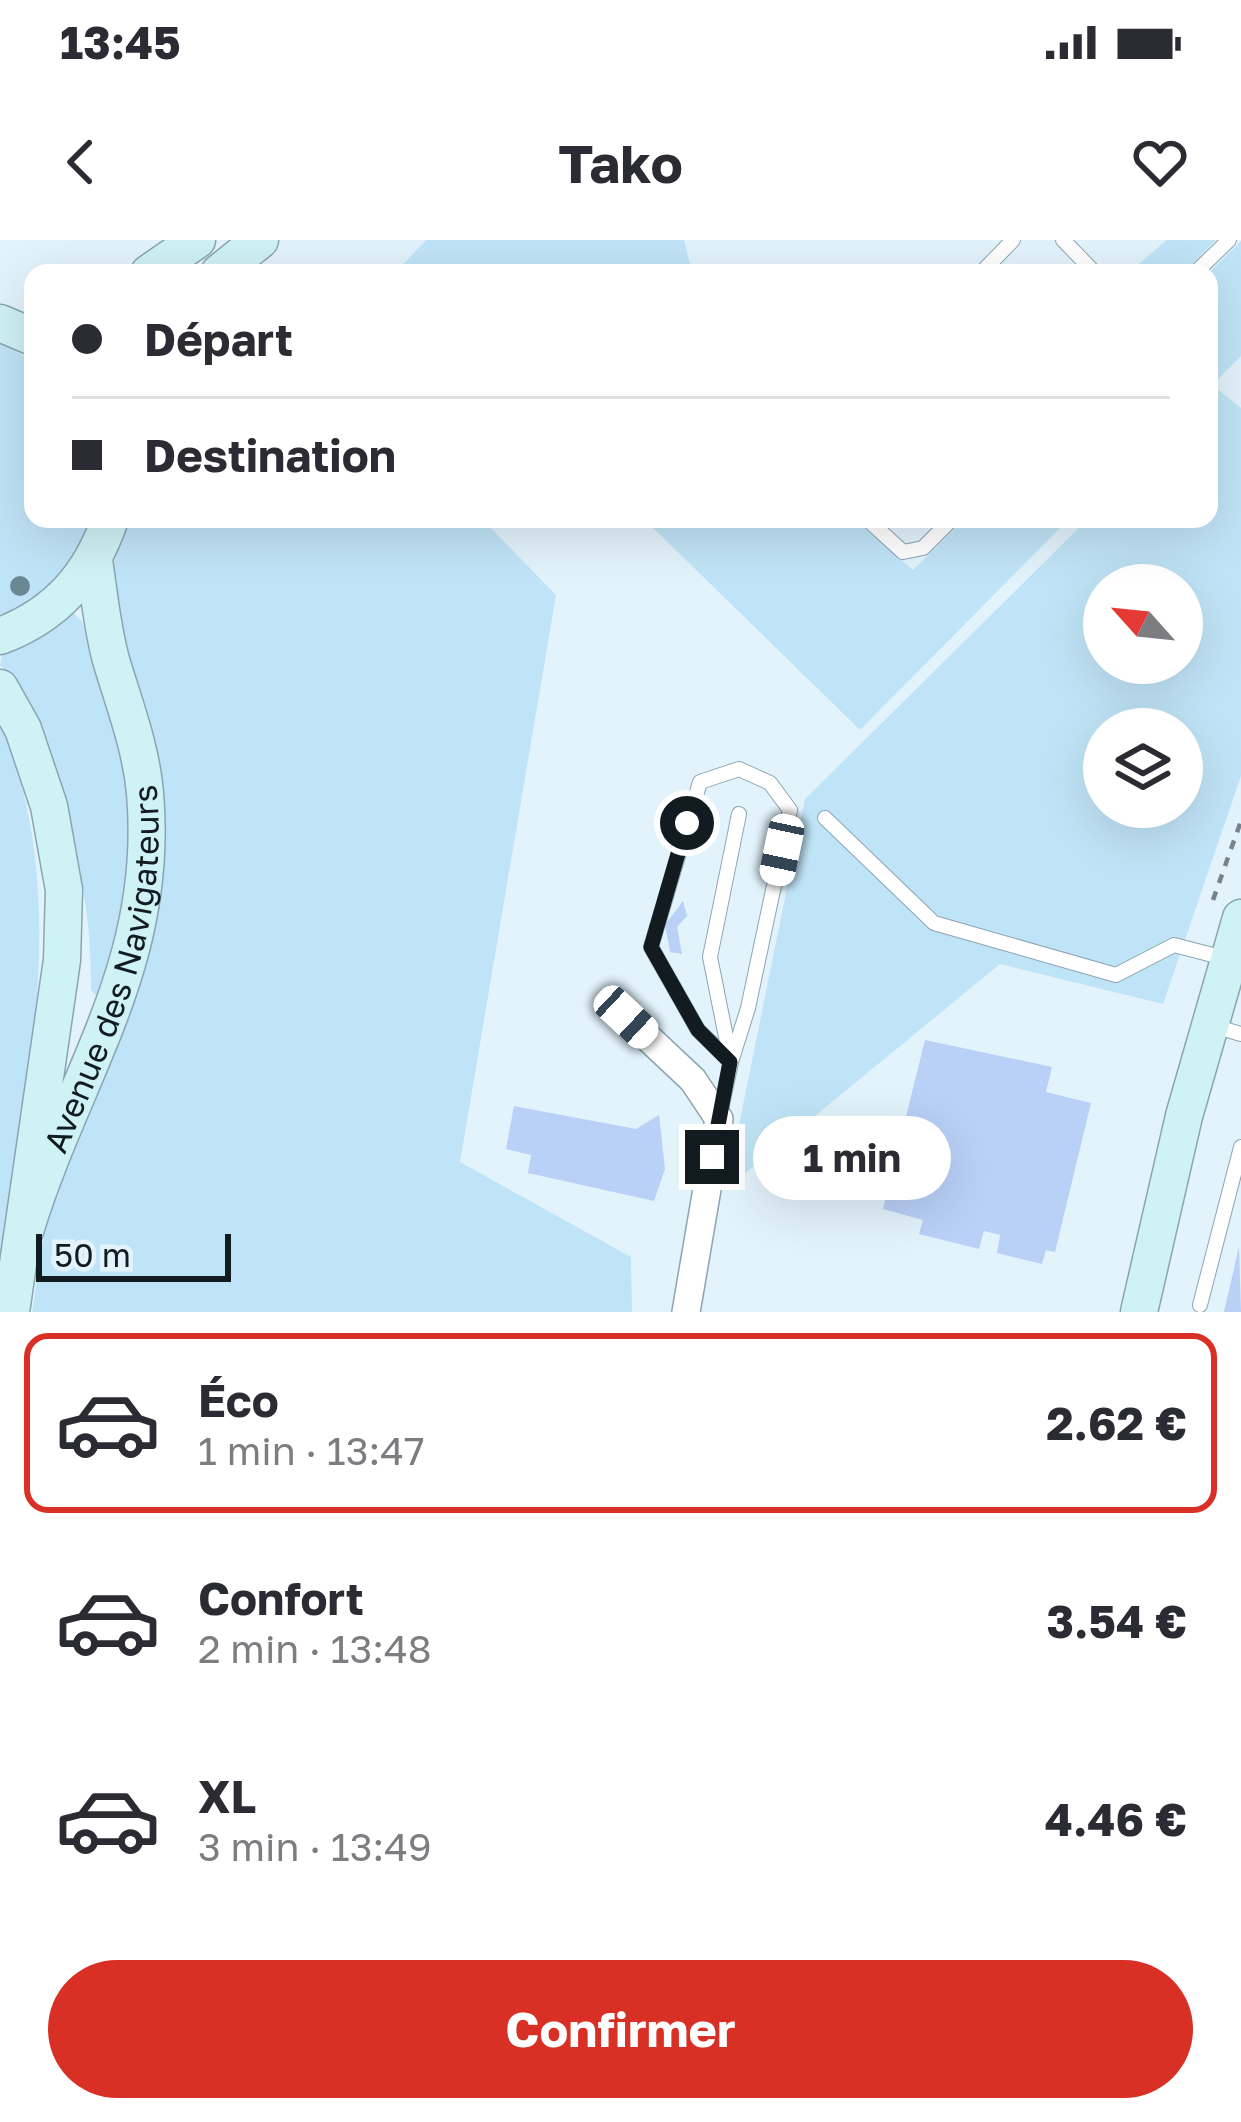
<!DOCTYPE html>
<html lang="fr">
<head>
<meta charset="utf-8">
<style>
	:root { --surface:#fff; --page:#f2f2f3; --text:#2b2b33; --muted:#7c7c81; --line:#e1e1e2; --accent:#d93025 }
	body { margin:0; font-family:"Golos Text",sans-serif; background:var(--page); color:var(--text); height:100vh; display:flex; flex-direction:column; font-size:45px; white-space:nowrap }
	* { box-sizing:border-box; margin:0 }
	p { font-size:39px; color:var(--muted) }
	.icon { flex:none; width:66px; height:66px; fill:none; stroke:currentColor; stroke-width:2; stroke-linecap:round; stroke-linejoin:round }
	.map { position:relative; height:1072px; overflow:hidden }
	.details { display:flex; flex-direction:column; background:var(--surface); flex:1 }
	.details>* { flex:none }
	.banner { position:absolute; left:24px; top:24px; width:1194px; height:264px; border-radius:24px; box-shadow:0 12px 48px #0002; display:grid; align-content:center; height:264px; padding:0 48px; background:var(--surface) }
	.needle { width:78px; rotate:297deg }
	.fabs { position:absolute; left:1083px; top:324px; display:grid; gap:24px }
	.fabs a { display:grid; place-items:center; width:120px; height:120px; border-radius:50%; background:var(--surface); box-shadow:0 12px 48px #0002; font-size:60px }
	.scale { position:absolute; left:36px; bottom:30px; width:195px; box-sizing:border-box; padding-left:12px; border:6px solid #111b20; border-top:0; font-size:33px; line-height:42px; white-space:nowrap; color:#111b20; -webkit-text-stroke:9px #e3f3fc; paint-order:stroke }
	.end { position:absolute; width:54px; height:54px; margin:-27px; border:15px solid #111b20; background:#fff; box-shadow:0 0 0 6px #fff }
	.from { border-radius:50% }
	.bubble { position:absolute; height:84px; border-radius:42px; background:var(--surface); box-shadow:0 12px 48px #0002; font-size:39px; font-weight:700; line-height:84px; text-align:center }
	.car { position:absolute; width:36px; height:72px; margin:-36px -18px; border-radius:15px; box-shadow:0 0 9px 3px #0007; background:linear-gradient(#fff 24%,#345 0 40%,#fff 0 76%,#345 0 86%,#fff 0) }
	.banner b { display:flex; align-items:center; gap:42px; height:114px; font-size:45px }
	.banner b+b { border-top:3px solid var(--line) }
	.banner i { width:30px; height:30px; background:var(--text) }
	ul { padding:21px 0 0; list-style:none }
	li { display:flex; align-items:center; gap:36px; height:180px; margin:0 24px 18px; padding:0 24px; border:6px solid transparent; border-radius:24px }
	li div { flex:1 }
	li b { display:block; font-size:45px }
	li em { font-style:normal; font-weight:700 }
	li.on { border-color:var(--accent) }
	li>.icon { width:108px; height:108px; stroke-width:1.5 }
	.action { display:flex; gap:24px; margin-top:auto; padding:24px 48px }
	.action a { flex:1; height:138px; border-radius:72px; background:var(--accent); color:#fff; font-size:48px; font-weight:700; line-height:138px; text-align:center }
	.status { display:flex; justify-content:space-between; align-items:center; height:84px; padding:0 60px; background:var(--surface); direction:ltr }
	.status svg { height:33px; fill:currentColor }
	header { display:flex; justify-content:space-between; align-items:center; height:156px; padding:0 48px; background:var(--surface); font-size:54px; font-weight:700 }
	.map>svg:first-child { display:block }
	.green { fill:#c0e4f7; fill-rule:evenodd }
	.building { fill:#b9d0f7 }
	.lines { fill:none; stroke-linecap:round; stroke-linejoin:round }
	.lane-casing { stroke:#8ba4b2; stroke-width:16 }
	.street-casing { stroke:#8ba4b2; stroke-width:30 }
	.secondary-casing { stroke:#8ba4b2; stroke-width:39 }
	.path { stroke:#768389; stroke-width:4.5; stroke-dasharray:9 9; stroke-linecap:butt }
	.lane { stroke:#fff; stroke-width:14 }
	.street { stroke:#fff; stroke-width:27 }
	.secondary { stroke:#cff2f5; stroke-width:36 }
	.tree { fill:#6a8794 }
	.route { stroke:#111b20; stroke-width:15 }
	.labels { text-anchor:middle; stroke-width:10; stroke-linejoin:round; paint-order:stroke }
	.street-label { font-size:33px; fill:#111b20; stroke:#e3f3fc }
</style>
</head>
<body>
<div class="status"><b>13:45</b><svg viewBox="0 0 49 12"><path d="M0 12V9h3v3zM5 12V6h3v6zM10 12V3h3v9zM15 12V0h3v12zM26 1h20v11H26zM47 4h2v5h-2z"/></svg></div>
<header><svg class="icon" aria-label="back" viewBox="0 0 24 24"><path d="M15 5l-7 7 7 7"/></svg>Tako<svg class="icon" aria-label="heart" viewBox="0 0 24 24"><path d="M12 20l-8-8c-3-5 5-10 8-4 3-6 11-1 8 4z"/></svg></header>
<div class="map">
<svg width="1241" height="1072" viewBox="0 0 1241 1072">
	<rect width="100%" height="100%" fill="#e3f3fc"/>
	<g class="green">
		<path d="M426,0H684L692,33H395Z"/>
		<path d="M1167,0H1216L1183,33H1128Z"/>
		<path d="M1241,1V116L1209,148V33Z"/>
		<path d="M0,102L33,121V279H90C81,320 41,365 0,375Z"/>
		<path d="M1219,150L1241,168V536L1163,764L1000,724L726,949L805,559L1088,279H1209V160ZM1104,345H1182V423H1104ZM1104,489H1182V567H1104Z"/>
		<path d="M123,279H482L556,355L460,922L631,1017L632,1072H32L49,961L132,756L143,464L115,367L112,334Z"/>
		<path d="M644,279H854L913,330L965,279H1069L860,490Z"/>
		<path d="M70,370L82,381C98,438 120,492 130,550C141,620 119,694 100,760L91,750C92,659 72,582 38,498C27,473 20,444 0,425L4,406Z"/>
		<path d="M0,481C73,655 27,841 0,1019Z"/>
	</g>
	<g class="building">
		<path d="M683,661L687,676L677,687L682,714L670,712L665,685Z"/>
		<path d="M925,800L1052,827L1046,852L1091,863L1055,1012L1046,1010L1042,1024L997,1013L1000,995L984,991L979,1009L919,994L923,980L883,969Z"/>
		<path d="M514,866L636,889L659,875L665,929L654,961L528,933L531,915L506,909Z"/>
		<path d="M1239,1006L1241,1072H1224L1235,1024Z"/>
	</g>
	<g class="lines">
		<g class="lane-casing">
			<g id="lane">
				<path d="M1063,0L1095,33"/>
				<path d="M981,33L1013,0"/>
				<path d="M1195,33L1229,0"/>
				<path d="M867,279L903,312L923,308L952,279"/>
				<path d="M739,529L770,543L790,570L748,768L731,822L698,790L651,707L700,542Z"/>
				<path d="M825,578L934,683L1116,735L1174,705L1228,719"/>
				<path d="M1214,786L1241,794"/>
				<path d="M720,874L731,822L710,717L739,574"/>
				<path d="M1200,1065L1241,907"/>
			</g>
		</g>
		<g class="street-casing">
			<path id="street" d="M626,777L693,840L719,879L686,1072"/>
		</g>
		<g class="secondary-casing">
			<g id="secondary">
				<path d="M149,33L197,0"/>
				<path d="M219,33L260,0"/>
				<path d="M0,83L33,97"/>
				<path d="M0,396C56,375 91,336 110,279"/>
				<path d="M0,448L23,489L49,566L64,650L62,720L11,1072"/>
				<path id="s1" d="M25,991C72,836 160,726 145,553C141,507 124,464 111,420C102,387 99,353 94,320"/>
				<path d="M1139,1072L1184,876L1241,678"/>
			</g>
		</g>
		<path class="path" d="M1213,660L1241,581"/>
		<use href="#lane" class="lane"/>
		<use href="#street" class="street"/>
		<use href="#secondary" class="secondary"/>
	</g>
	<circle class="tree" cx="20" cy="346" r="10"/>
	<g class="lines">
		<path class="route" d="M687,583L651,707L698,790L730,822L712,917"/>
	</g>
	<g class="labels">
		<g class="street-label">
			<text dy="12" stroke="none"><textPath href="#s1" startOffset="276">Avenue des Navigateurs</textPath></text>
		</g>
	</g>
</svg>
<div class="fabs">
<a><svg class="needle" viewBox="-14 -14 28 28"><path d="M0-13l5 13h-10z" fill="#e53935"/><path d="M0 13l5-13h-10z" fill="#7c7c81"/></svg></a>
<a><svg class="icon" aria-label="layers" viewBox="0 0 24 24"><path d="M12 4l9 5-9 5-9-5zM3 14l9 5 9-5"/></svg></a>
</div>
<div class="scale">50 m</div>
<i class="end from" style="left:687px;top:583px"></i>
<i class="end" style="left:712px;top:917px"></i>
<div class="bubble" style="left:753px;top:876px;width:198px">1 min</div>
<i class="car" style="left:782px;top:610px;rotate:192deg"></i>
<i class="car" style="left:626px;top:777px;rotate:133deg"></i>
<div class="banner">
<b><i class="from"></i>Départ</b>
<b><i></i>Destination</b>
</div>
</div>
<section class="details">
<ul>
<li class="on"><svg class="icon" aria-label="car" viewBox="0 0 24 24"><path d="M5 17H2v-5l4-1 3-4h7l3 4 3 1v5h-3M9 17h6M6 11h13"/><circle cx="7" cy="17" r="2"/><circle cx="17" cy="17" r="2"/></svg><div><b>Éco</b><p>1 min · 13:47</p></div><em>2.62 €</em></li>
<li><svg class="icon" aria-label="car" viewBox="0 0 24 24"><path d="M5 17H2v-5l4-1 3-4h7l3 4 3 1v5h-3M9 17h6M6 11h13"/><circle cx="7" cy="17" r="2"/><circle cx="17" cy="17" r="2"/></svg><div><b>Confort</b><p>2 min · 13:48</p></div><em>3.54 €</em></li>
<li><svg class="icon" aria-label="car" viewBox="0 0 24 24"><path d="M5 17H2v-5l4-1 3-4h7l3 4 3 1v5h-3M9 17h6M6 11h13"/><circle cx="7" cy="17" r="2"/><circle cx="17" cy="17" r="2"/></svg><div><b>XL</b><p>3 min · 13:49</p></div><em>4.46 €</em></li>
</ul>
<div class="action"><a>Confirmer</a></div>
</section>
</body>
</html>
